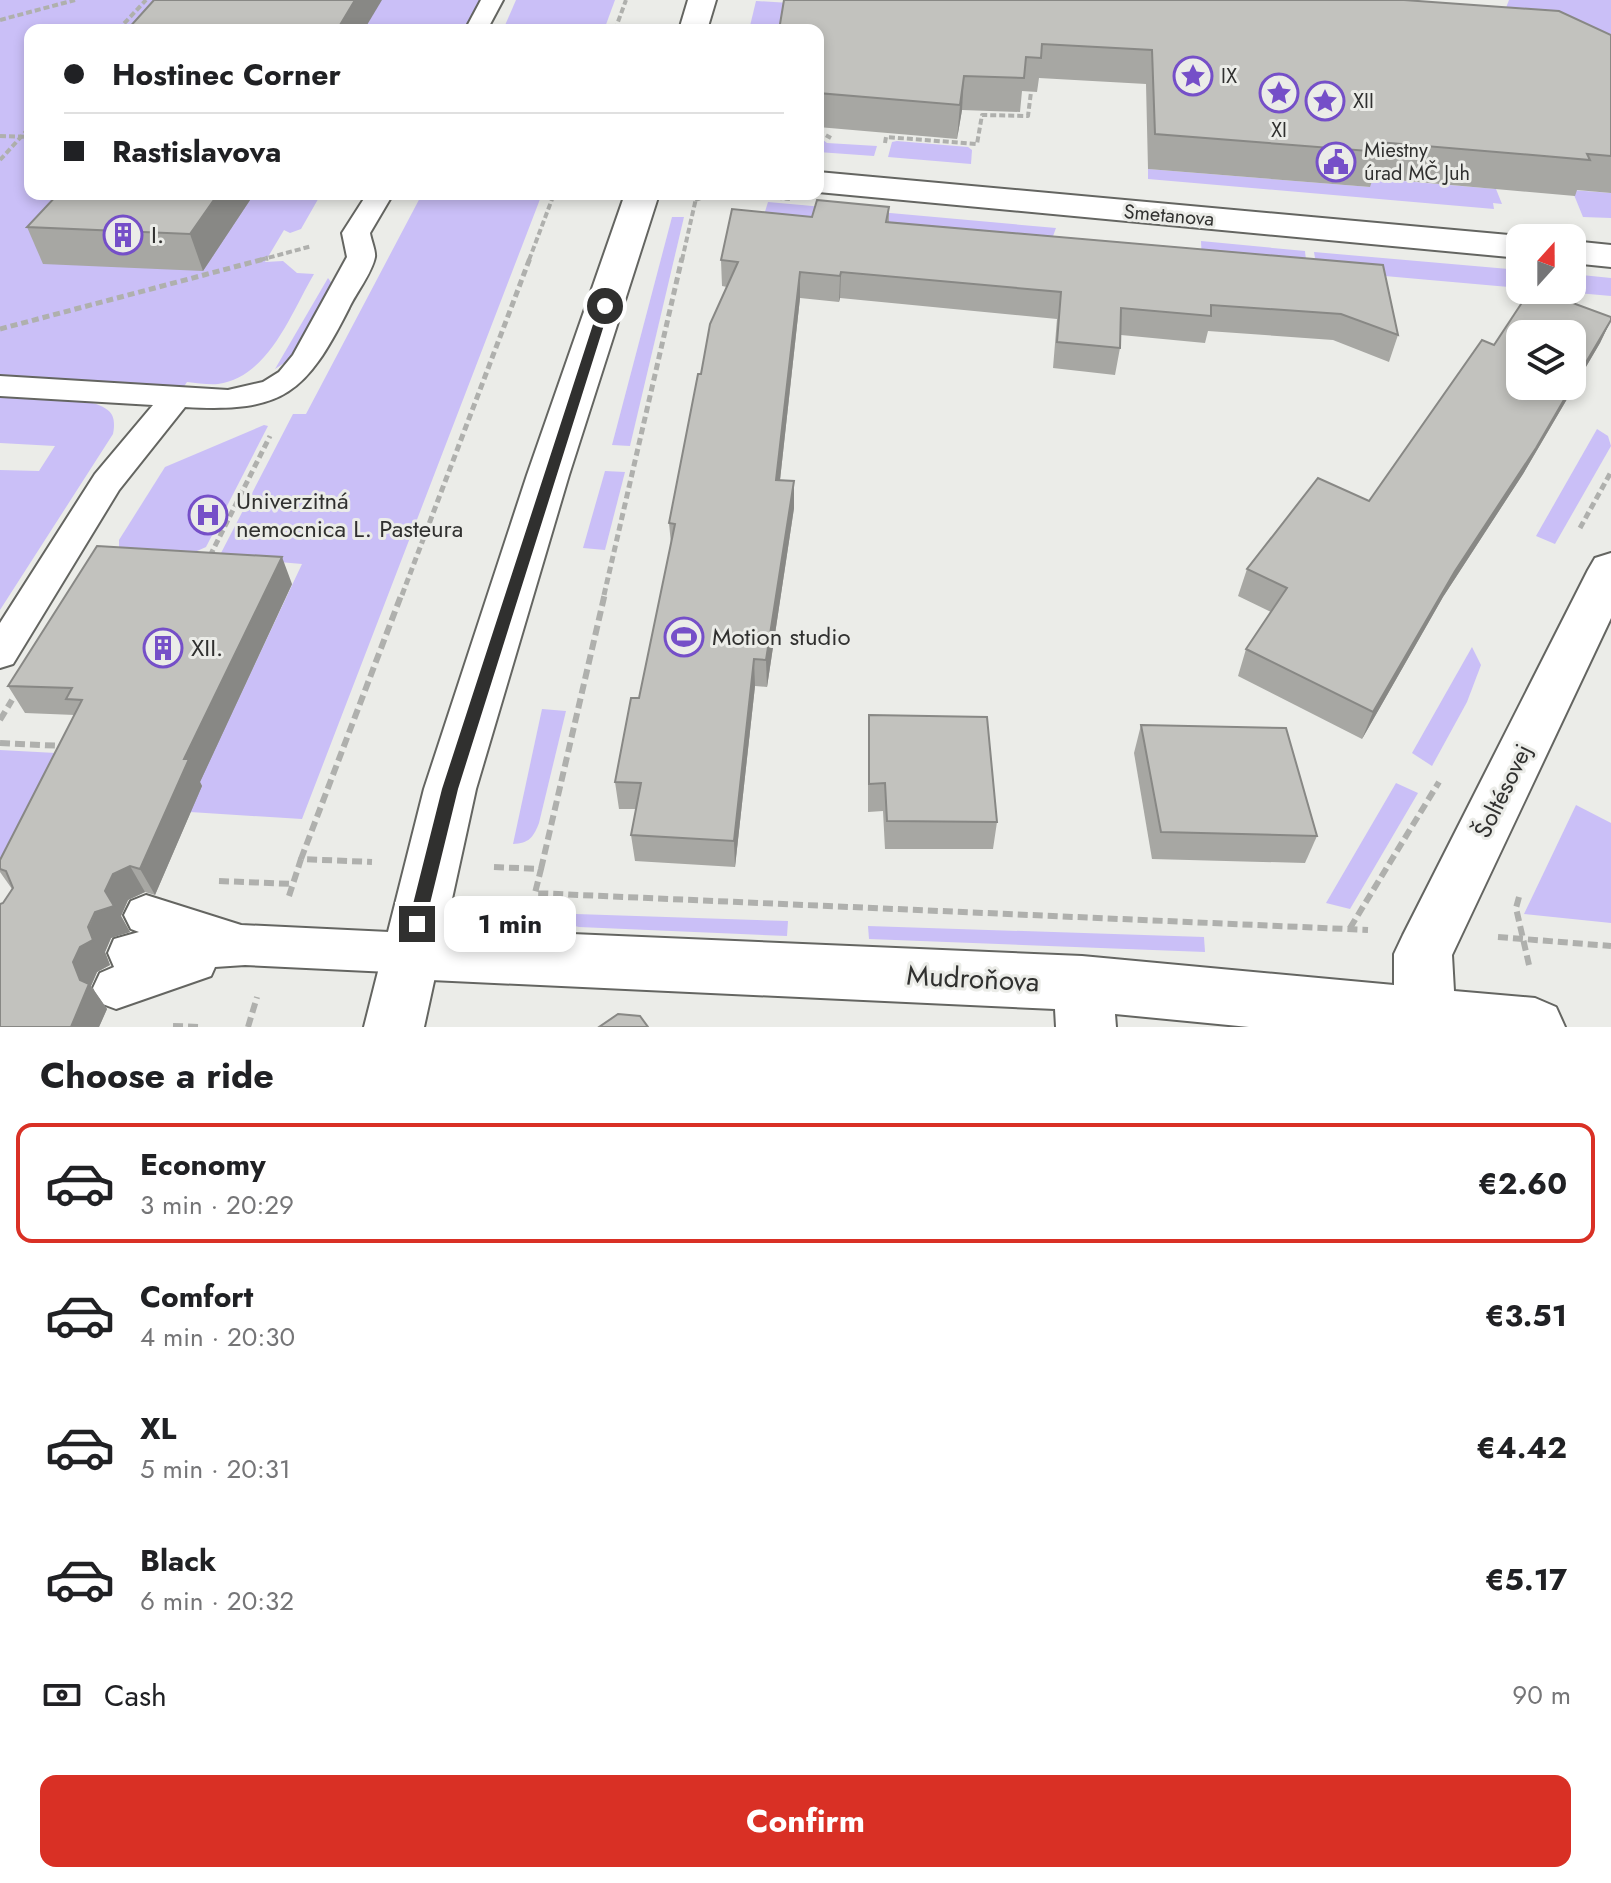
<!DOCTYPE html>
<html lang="en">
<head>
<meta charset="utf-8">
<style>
	:root { --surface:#fff; --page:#f2f2f2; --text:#202124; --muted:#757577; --line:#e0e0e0; --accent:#d93025 }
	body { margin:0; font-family:Jost,sans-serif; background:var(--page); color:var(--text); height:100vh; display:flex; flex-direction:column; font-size:30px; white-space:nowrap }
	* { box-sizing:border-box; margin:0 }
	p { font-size:26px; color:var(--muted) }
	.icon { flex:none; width:44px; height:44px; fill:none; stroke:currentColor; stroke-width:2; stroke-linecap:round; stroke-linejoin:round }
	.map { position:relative; height:1027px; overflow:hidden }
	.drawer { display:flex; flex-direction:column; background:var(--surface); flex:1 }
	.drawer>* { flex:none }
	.hud { position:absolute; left:24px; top:24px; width:800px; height:176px; border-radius:16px; box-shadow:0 4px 12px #0003; display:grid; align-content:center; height:176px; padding:0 40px; background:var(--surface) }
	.needle { width:52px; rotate:21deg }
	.controls { position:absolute; left:1506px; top:224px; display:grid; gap:16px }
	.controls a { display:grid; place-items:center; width:80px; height:80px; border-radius:16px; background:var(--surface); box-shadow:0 4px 12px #0003; font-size:40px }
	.end { position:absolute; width:36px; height:36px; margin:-18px; border:10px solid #30302f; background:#fff; box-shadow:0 0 0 4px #fff }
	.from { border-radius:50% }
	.bubble { position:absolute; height:56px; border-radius:16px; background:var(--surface); box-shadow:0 4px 12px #0003; font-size:26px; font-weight:700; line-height:56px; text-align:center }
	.hud b { display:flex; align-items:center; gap:28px; height:76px; font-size:30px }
	.hud b+b { border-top:2px solid var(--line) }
	.hud i { width:20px; height:20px; background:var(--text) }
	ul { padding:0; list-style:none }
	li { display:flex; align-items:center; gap:24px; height:120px; margin:0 16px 12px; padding:0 24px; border:4px solid transparent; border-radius:16px }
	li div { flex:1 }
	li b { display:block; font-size:30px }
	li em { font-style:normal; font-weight:700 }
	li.selected { border-color:var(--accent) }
	li>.icon { width:72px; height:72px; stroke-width:1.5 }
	h2 { padding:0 40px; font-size:36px; line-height:96px }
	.pay { display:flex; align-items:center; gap:20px; height:88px; padding:0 40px; font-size:30px }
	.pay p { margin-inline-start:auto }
	.cta { display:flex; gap:16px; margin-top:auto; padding:16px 40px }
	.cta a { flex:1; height:92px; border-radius:16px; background:var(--accent); color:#fff; font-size:32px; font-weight:700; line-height:92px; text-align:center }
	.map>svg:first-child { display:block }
	.green { fill:#cabff7 }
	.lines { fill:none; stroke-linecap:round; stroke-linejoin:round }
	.service-casing { stroke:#646561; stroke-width:4 }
	.minor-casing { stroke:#646561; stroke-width:4 }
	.tertiary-casing { stroke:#646561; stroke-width:4 }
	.path-far2 { stroke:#afb0ad; stroke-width:4; stroke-dasharray:6 3; stroke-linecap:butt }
	.path-far1 { stroke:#afb0ad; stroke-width:5; stroke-dasharray:7 4; stroke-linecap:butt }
	.path { stroke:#afb0ad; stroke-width:6; stroke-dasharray:10 5; stroke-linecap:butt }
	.service { fill:#fff; fill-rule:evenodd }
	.minor { fill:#fff; fill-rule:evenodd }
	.tertiary { fill:#fff; fill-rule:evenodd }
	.wall { fill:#a7a7a3 }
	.shaded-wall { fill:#888885 }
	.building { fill:#c2c2be; stroke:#888885; stroke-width:2 }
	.route { fill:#30302f }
	.labels { text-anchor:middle; stroke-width:6; stroke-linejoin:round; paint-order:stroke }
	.far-poi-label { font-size:20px; fill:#30302f; stroke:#ebece8; text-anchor:start }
	.far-street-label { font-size:20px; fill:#30302f; stroke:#ebece8 }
	.poi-label { font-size:24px; fill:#30302f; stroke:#ebece8; text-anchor:start }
	.street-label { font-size:24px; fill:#30302f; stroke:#ebece8 }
	.near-street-label { font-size:28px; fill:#30302f; stroke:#ebece8 }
</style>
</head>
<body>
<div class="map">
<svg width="1611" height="1027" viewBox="0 0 1611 1027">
	<rect width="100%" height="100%" fill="#ebece8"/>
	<g class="green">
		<path d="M0,0H480V1L465,30H30V194H321L301,229L290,233L284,230L265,262L283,261L297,273L314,274C291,313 269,377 218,384C209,385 197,383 187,382L177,397L0,386Z"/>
		<path d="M516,0H615L604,30H503Z"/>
		<path d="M1509,0H1611V56L1504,13Z"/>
		<path d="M756,1L790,3L785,30H749Z"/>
		<path d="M818,136L827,143L877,146L874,156L818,152Z"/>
		<path d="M897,141L968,147L972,150L971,164L888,157L892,142Z"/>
		<path d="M1148,169L1370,187L1368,178L1496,189L1502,204L1493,203L1494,209L1148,179Z"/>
		<path d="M1572,190L1611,193V218L1583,217Z"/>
		<path d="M422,194H542L302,819L190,812L156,720L227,723L302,564L223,557L221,553L293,414H306Z"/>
		<path d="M768,202L1056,228L1049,247L757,237Z"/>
		<path d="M672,217H684L630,446L612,445Z"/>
		<path d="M1201,241L1305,251L1307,269L1202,261Z"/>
		<path d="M1314,252L1520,270V288L1317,270Z"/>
		<path d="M1572,274L1611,278V296L1544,290H1572Z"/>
		<path d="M328,278L333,285L292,358L275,369Z"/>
		<path d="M0,396C23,397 102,394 112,415C115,421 114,429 113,434L0,610V470L39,471L55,446L0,443Z"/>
		<path d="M264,425L268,426L206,547L188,555L119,549V540L165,467Z"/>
		<path d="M1597,429L1608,436L1611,446L1555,544L1536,536Z"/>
		<path d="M605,471L625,472L605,550L583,548Z"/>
		<path d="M1472,647L1481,665L1467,702L1432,766L1412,753Z"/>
		<path d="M542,709L566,711L539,823C533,838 529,843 513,844Z"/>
		<path d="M0,750L93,755L0,866Z"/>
		<path d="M1396,783L1418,793L1350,909L1326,903Z"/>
		<path d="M1576,805L1611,823V923L1524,914Z"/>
		<path d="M550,909L576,914L788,921L787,936L579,927L546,919Z"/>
		<path d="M868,926L1204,937L1205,952L869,939Z"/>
	</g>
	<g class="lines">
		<g class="service-casing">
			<g id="service">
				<path d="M481,0H503L487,30H465Z"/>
				<path d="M367,194H393L370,233C371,240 376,251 375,257C372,273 356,293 349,308C306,393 284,413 185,407L119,490L13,664L0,668V623L95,474L153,405L0,396V376L228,390L263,382L279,372L293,355L347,257L342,233Z"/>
				<path d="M146,895L241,925L410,933L426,939L432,953L426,967L410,973L245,965L215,967L211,976L116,1009L100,1003L93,988L100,973L114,967L108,953L114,939L139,932L131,929L124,915L131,901Z"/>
			</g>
		</g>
		<g class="minor-casing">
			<g id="minor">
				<path d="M818,172L1520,236L1527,238H1520V258L818,192Z"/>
				<path d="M1572,241L1611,245V267L1572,263Z"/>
				<path d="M1611,553V618L1452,955L1454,991L1535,998L1556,1007L1565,1027H1249L1115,1014L1116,1027H1056L1055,1009L410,979L390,972L381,953L390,934L410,927L1082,956L1394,985V954L1403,935L1588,570L1595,558Z"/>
			</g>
		</g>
		<g class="tertiary-casing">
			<g id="tertiary">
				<path d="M688,0H716L707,30H679Z"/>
				<path d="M625,194H659L569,475L476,789L424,1027H364L424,789L527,475Z"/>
			</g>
		</g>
		<g class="path-far2">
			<path d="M0,20L75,0"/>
			<path d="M118,30L146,0"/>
			<path d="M615,30L626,0"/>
			<path d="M818,131L831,138"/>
			<path d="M0,136L30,137"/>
			<path d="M885,143L886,137L977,144L982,115L1028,116L1031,92"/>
			<path d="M0,160L30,127"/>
			<path d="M740,194L790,199"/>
			<path d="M695,200L712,194"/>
			<path d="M260,260L312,246"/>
			<path d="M529,260L554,194"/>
			<path d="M682,260L697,194"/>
		</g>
		<g class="path-far1">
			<path d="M0,329L268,258"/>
			<path d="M1580,528L1611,472"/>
			<path d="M210,556L270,436"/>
			<path d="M402,595L530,258"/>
			<path d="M604,595L682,258"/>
		</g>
		<g class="path">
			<path d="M0,720L12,700"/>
			<path d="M0,743L63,746"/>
			<path d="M301,859L402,593"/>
			<path d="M494,867L541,869L535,893L1368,930"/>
			<path d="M541,869L605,593"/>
			<path d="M219,881L293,884"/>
			<path d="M289,896L301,859L372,862"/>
			<path d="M1519,897L1516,908L1529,965"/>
			<path d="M1350,928L1439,782"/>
			<path d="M1498,937L1611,946"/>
			<path d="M173,1026L200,1027"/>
			<path d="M248,1027L257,997"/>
		</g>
		<use href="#service" class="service"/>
		<use href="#minor" class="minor"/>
		<use href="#tertiary" class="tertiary"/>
	</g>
	<g class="wall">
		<path d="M818,30L1611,35V193L1577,190L1575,196L1373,178L1370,187L1148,169L1146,84L1039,78L1037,92L1022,91L1020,112L962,110L957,139L818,127Z"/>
		<path d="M254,194L203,271L43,264L27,227Z"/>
		<path d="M889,207V222L1383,265L1398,335L1389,362L1333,340L1208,331L1205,343L1121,335L1120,348L1115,375L1053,368L1057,319L840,298L839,302L800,298L780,480L794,508L767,687L755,686L735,867L635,861L631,835L636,809H619L615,782L639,698L671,544L669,523L701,374L727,287L722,286L721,260L812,217Z"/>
		<path d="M1546,302L1611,320L1600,343L1523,474L1443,597L1362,739L1238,676L1246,649L1271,612L1238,596L1247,569L1369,501Z"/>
		<path d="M292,584L200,782L202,786L155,895L145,892L128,900L121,916L130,932L111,938L105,952L110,965L97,972L91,986L107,1009L99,1027H0L3,903L12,889L0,872V860L75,715L25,713L8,686Z"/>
		<path d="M869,715L997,822L993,849H885L883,811L868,812V743Z"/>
		<path d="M1141,725L1317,836L1305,863L1152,859L1134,753Z"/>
	</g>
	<g class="shaded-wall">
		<path d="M355,0H382L364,30H337Z"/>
		<path d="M964,76L962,110L957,139L960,105Z"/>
		<path d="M218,194H254L203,271L190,234Z"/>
		<path d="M800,272V298L777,507L776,480Z"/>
		<path d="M841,272L840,298L839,302L840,276Z"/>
		<path d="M1611,320L1600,343L1523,474L1443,597L1362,739L1373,712L1455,571Z"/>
		<path d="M794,481V508L767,687L766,660Z"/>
		<path d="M282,557L292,584L200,782L202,786L155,895L140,869L184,759Z"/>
		<path d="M754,659L755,686L735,867L734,841Z"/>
		<path d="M130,866L145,892L128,900L121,916L130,932L111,938L105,952L110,965L97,972L91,986L107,1009L99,1027H71L80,980L73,962L113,874Z"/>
	</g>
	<g class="building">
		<path d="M154,0H355L337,30H127Z"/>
		<path d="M784,0H1404L1559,11L1611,35V156L1587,154L1590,160L1379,142L1381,152L1155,134L1152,50L1042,44L1041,58L1026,57L1024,78L964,76L960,105L818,93V30H779Z"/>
		<path d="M58,194H218L190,234L27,227Z"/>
		<path d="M817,200L889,207L886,222L1383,265L1398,335L1341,314L1211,305V316L1121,308L1120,348L1057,342L1061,292L841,272L840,276L800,272L776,480L794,481L766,660L754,659L734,841L631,835L641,783L615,782L631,698H639L675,524L669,523L698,374H701L710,324L738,262L721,260L732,209L812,217Z"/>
		<path d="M1527,295L1546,302L1551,295L1611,317V320L1572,386V334H1520V386H1572L1536,448L1455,571L1373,712L1246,649L1287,588L1247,569L1318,478L1369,501L1482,340L1494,345Z"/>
		<path d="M97,546L282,557L184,759H189L140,869L130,866L113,874L105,891L114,906L95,912L88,927L93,940L80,947L73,962L80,980L89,984L71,1027H0V904L3,903L13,888L6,871L0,869V860L82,700L66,699L72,688L8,686Z"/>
		<path d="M869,715L987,717L997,822L887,821L885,783L869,784Z"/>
		<path d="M1141,725L1286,728L1317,836L1161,832Z"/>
		<path d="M618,1014L640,1016L648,1027H599Z"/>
	</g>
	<path class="route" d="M605,303L610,306L458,789L425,924L417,931L408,924L442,789L599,306Z"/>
	<defs>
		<g id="sight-ring" transform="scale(2)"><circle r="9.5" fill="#ebece8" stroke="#754fc8" stroke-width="1.5"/><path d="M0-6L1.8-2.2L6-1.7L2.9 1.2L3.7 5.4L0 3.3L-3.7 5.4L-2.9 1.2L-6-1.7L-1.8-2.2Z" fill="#754fc8"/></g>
		<g id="civic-ring" transform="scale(2)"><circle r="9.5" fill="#ebece8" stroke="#754fc8" stroke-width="1.5"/><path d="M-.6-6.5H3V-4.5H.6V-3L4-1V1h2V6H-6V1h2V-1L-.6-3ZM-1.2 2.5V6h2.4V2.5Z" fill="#754fc8"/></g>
		<g id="building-ring" transform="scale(2)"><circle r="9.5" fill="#ebece8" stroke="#754fc8" stroke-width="1.5"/><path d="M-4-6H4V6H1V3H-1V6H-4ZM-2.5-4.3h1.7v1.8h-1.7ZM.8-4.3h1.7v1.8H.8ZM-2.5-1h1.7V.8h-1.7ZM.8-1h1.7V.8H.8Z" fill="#754fc8"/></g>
		<g id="hospital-ring" transform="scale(2)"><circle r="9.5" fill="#ebece8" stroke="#754fc8" stroke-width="1.5"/><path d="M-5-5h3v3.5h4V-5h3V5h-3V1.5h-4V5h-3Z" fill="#754fc8"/></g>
		<g id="stadium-ring" transform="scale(2)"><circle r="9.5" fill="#ebece8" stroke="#754fc8" stroke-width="1.5"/><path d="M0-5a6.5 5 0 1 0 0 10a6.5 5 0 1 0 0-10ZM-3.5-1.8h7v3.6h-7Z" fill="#754fc8"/></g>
	</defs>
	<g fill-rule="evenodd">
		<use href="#sight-ring" x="1193" y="76"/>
		<use href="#sight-ring" x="1279" y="93"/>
		<use href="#sight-ring" x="1325" y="101"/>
		<use href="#civic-ring" x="1336" y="162"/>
		<use href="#building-ring" x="123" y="235"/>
		<use href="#hospital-ring" x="208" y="515"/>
		<use href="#stadium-ring" x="684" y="637"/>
		<use href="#building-ring" x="163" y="648"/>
	</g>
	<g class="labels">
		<g class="far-poi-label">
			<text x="1221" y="83">IX</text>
			<text x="1353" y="108">XII</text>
			<text x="1279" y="137" text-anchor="middle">XI</text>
			<text x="1364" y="157">Miestny<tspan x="1364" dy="23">úrad MČ Juh</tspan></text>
		</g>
		<g class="far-street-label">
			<text transform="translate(1169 215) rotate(5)" y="7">Smetanova</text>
		</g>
		<g class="poi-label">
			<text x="151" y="243">I.</text>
			<text x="236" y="509">Univerzitná<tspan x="236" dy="28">nemocnica L. Pasteura</tspan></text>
			<text x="712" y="645">Motion studio</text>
			<text x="191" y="656">XII.</text>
		</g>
		<g class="street-label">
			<text transform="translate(1503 791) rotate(-64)" y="8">Šoltésovej</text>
		</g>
		<g class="near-street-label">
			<text transform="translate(973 978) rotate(3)" y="10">Mudroňova</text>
		</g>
	</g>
</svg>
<div class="controls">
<a><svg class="needle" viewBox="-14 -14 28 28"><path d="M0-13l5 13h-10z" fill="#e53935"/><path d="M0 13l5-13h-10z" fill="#757577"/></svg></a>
<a><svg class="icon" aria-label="layers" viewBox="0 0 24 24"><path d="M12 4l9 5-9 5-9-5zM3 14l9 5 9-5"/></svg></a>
</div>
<i class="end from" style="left:605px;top:306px"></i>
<i class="end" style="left:417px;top:924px"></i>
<div class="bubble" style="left:444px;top:896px;width:132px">1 min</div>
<div class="hud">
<b><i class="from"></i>Hostinec Corner</b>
<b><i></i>Rastislavova</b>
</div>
</div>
<section class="drawer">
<h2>Choose a ride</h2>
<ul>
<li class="selected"><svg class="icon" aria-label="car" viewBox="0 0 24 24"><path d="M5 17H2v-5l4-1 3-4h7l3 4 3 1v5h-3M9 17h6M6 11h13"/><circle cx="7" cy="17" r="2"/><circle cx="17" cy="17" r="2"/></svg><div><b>Economy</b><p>3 min · 20:29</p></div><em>€2.60</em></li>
<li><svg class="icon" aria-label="car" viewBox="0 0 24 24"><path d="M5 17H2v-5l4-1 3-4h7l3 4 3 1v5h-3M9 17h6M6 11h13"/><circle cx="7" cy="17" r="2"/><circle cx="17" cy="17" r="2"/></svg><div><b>Comfort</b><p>4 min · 20:30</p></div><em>€3.51</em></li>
<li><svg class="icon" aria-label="car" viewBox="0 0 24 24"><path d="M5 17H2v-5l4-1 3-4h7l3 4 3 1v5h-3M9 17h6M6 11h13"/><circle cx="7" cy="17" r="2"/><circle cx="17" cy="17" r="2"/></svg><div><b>XL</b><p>5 min · 20:31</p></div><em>€4.42</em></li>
<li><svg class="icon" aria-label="car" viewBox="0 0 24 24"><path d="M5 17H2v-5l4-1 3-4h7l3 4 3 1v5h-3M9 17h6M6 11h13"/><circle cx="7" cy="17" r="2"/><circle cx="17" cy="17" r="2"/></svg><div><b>Black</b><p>6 min · 20:32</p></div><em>€5.17</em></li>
</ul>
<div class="pay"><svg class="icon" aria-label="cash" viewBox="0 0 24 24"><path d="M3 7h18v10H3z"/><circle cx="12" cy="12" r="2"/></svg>Cash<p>90 m</p></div>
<div class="cta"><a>Confirm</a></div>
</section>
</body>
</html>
